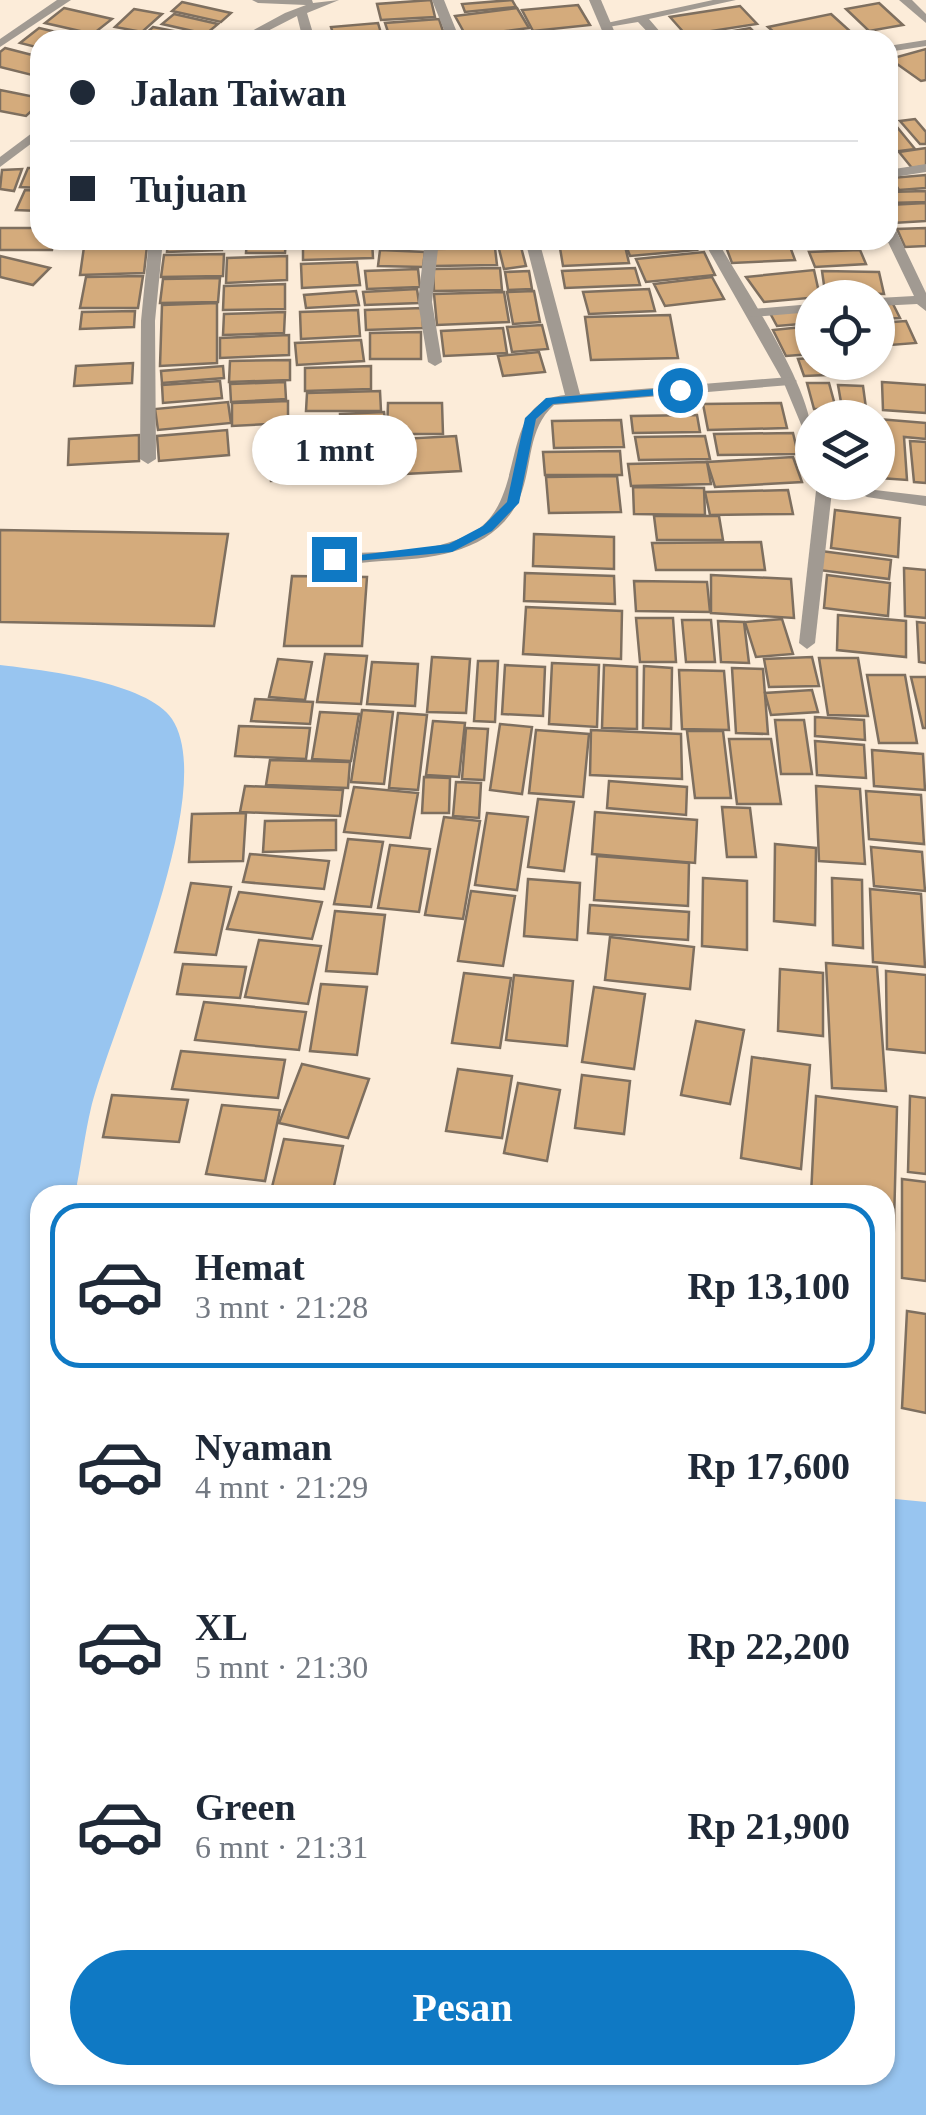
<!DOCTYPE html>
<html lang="id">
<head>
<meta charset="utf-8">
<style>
	:root { --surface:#fff; --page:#f2f2f3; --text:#1f2937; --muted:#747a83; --line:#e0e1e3; --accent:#0f79c4 }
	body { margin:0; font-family:"Times New Roman",serif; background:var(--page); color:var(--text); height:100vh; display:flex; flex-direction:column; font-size:38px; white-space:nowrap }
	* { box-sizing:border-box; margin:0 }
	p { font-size:32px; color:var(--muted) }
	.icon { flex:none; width:55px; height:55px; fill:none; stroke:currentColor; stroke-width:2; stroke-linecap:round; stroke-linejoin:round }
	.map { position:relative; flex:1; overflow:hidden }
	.details { position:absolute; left:30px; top:1185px; width:865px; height:900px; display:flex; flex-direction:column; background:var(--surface); border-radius:30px; box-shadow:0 2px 8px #0004 }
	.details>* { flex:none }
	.guide { position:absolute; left:30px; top:30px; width:868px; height:220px; border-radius:30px; box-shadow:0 2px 8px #0004; display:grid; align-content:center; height:220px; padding:0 40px; background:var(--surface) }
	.fabs { position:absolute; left:795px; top:280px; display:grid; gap:20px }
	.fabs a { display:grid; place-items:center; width:100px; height:100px; border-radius:50%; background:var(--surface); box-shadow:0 2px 8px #0004; font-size:50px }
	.end { position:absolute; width:45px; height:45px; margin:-22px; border:12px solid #0f79c4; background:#fff; box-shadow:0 0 0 5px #fff }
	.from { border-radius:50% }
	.bubble { position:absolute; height:70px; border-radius:35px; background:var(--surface); box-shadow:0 2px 8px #0004; font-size:32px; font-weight:700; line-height:70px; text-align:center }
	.guide b { display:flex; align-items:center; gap:35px; height:95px; font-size:38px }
	.guide b+b { border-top:2px solid var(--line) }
	.guide i { width:25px; height:25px; background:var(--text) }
	ul { padding:18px 0 0; list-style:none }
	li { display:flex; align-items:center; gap:30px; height:165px; margin:0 20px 15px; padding:0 20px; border:5px solid transparent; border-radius:30px }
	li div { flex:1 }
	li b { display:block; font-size:38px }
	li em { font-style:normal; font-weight:700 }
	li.active { border-color:var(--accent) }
	li>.icon { width:90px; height:90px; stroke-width:1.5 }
	.cta { display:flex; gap:20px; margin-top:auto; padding:20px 40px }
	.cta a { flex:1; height:115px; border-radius:60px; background:var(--accent); color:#fff; font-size:40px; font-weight:700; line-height:115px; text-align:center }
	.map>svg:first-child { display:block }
	.water { fill:#98c5f0 }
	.building { fill:#d4ab7c; stroke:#7e6f5f; stroke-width:2.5 }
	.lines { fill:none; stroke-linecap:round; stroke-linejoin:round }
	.service { fill:#a19a92; fill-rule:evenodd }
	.minor { fill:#a19a92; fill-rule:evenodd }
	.route { fill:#0f79c4 }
</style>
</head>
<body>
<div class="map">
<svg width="926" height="2115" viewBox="0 0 926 2115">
	<rect width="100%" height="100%" fill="#fcecd9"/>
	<path class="water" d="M0,665C42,670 148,682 172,719C220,792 112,1024 91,1108C85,1133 82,1159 77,1184L79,1195H40V2075H885V1498L926,1502V2115H0Z"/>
	<g class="building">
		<path d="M431,0L435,17L381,20L377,4Z"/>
		<path d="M512,0L516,7L465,12L462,4Z"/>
		<path d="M182,2L231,13L221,22L172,11Z"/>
		<path d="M879,3L903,25L869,31L846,9Z"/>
		<path d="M578,5L590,25L533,31L522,10Z"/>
		<path d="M740,6L757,24L686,35L670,17Z"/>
		<path d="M64,8L112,19L93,34L45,23Z"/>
		<path d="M517,8L529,28L466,36L455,16Z"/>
		<path d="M134,9L162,14L142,32L115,27Z"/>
		<path d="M174,14L218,24L206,34L162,24Z"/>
		<path d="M831,14L851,32L783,40L768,27Z"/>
		<path d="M439,19L444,34L390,38L385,23Z"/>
		<path d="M378,23L383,40H335L331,27Z"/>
		<path d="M153,27L179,32L171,40L143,36Z"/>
		<path d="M39,28L86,39L40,40V48L20,43Z"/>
		<path d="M750,28L762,40H735L727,32Z"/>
		<path d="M225,33V40H178V35Z"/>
		<path d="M5,48L40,57V73L36,76L0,67V52Z"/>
		<path d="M926,49V80L921,81L890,59Z"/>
		<path d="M0,90L40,98V103L26,116L0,111Z"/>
		<path d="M915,119L926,132V144H920L900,121Z"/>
		<path d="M897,127L915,149L892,152L888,128Z"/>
		<path d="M926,148V166L912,168L899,152Z"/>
		<path d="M28,168H40V188L20,187Z"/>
		<path d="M22,169L14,191L0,189L2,170Z"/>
		<path d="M926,175V188L899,190L891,178Z"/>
		<path d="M25,190L40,191V211L16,210Z"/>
		<path d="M926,191V202L888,203V192Z"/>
		<path d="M926,203V221L893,223L888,211V205Z"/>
		<path d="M0,228H40V240H54L52,250H0Z"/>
		<path d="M926,228V246L905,247L897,229Z"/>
		<path d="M65,240H146L145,243Z"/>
		<path d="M168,240H223L222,250L167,252Z"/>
		<path d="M247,240H286L285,253H246Z"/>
		<path d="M372,240L373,258L303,260V242Z"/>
		<path d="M374,240H428L427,248L374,247Z"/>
		<path d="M624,240H693L697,250L630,256Z"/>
		<path d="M789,244L795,260L732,263L726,247Z"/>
		<path d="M147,246L144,273L80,275L84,247Z"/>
		<path d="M625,246L629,263L563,266L560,248Z"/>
		<path d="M521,247L526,266L504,269L499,249Z"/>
		<path d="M495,248L497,265L433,266L432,249Z"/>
		<path d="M380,250L425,252L423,267L378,266Z"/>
		<path d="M860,250L866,264L815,267L809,252Z"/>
		<path d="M704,252L715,275L646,282L636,259Z"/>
		<path d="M224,254L223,276L161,277L164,255Z"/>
		<path d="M0,256L50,268L33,285L0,277Z"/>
		<path d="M287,256V280L226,283L227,258Z"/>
		<path d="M357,262L360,285L302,288L301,264Z"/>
		<path d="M500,268L502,290L434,291L433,269Z"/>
		<path d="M635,268L640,285L565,288L562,271Z"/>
		<path d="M418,269L420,287L367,289L365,271Z"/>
		<path d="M814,270L820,297L764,302L746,277Z"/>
		<path d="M529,271L532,289L508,290L505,272Z"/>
		<path d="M822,271L879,272L884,294L825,292Z"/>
		<path d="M143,276L138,308H80L86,277Z"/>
		<path d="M712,277L724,299L665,306L654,284Z"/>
		<path d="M220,278L218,302L160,303L163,279Z"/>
		<path d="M285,284V309L223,310L224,286Z"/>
		<path d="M417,289L419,303L365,305L363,292Z"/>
		<path d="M649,289L655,311L589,314L583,292Z"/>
		<path d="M356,291L359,305L306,308L304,295Z"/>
		<path d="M534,291L540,322L513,324L507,292Z"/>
		<path d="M504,292L509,322L437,325L434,294Z"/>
		<path d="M892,302L900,318L878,319V303Z"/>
		<path d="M217,303V363L160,366L162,305Z"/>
		<path d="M422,308L423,328L366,330L365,310Z"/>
		<path d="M812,309V323L777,326L770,313Z"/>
		<path d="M358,310L360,336L301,339L300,312Z"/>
		<path d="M135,311L134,327L80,329L82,312Z"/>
		<path d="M285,312L284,333L223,335L224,314Z"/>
		<path d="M670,315L678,358L591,360L585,317Z"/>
		<path d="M906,321L916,343L878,346V323Z"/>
		<path d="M542,325L548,349L512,352L507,327Z"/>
		<path d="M812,326V354L786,356L773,330Z"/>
		<path d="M503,328L507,353L444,356L441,331Z"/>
		<path d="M421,332V359H370V333Z"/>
		<path d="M289,335V355L220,358V338Z"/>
		<path d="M361,340L364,361L297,365L295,343Z"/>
		<path d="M539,352L545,372L503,376L498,356Z"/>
		<path d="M812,358V362H846L851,374L804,376L798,359Z"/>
		<path d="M290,360V380L229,382L230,361Z"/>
		<path d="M133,363L132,383L74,386L76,366Z"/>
		<path d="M223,366L224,378L162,383L161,371Z"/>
		<path d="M371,366V389L305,391V368Z"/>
		<path d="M220,381L222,398L163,403L162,385Z"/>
		<path d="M285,382L286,399L231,402L230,384Z"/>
		<path d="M882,382L926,385V413L883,410Z"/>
		<path d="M807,383H829L836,409H814Z"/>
		<path d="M838,385L863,386L866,408H842Z"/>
		<path d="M380,391L381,411H306L307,393Z"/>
		<path d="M288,401V423L232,426V403Z"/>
		<path d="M228,402L231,423L158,430L155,409Z"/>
		<path d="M388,403H442L443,434H387Z"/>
		<path d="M781,403L787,428L708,430L703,404Z"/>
		<path d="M384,412L387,435L341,437L340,414Z"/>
		<path d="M697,415L700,432L633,433L631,416Z"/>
		<path d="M878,419L926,423V439L904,437L907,480L880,478Z"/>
		<path d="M621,420L624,447L554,448L552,421Z"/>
		<path d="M227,430L229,455L159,461L157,436Z"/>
		<path d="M793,433L798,454L718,455L714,434Z"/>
		<path d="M139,435V461L68,465L69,439Z"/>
		<path d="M456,436L461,471L271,481L269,446Z"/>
		<path d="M705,436L710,459L639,460L635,437Z"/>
		<path d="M910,441L926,442V483L914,482Z"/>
		<path d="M620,451L622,475H545L543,452Z"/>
		<path d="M793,457L802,482L715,487L707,462Z"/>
		<path d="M707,462L711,484L631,486L628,464Z"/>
		<path d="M617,476L621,512L549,513L546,477Z"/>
		<path d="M633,487L704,488L705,515L634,514Z"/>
		<path d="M788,490L793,514L710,515L705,492Z"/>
		<path d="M835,510L900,518L898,557L831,548Z"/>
		<path d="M654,516H719L723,540H657Z"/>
		<path d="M0,530L228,534L214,626L0,622Z"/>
		<path d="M534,534L614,537V569L533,566Z"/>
		<path d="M761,542L765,570H656L652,543Z"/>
		<path d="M821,551L891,560L889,579L819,570Z"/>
		<path d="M904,568L926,570V618L905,616Z"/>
		<path d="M525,573L614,576L615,604L524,601Z"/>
		<path d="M711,575L791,579L794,618L711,613Z"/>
		<path d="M827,575L890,583L888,616L824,608Z"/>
		<path d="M292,576L367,577L362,646H284Z"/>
		<path d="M634,581L707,582L710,612L636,611Z"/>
		<path d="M526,607L622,611L621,659L523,654Z"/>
		<path d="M838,615L906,621V657L837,650Z"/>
		<path d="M636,618H673L676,662H640Z"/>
		<path d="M782,619L793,654L756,657L745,622Z"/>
		<path d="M682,620H711L715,662H686Z"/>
		<path d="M718,621L744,622L749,663L721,662Z"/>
		<path d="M917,622L926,623V663L919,662Z"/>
		<path d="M325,654L367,656L361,704L317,702Z"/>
		<path d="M432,657L470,659L466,713L427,712Z"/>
		<path d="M812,657L819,686L769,687L764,659Z"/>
		<path d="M819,658H858L868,716L828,715Z"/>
		<path d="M278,659L312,662L305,700L269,697Z"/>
		<path d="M478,661H498L495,722L474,721Z"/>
		<path d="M372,662L418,664L415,706L367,704Z"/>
		<path d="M552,663L599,665L597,727L549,724Z"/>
		<path d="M505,665L545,667L543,716L502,714Z"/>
		<path d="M604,665L637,667V729L602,728Z"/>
		<path d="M644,666L672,668L671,729L643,728Z"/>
		<path d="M732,668L763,669L768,734L736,733Z"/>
		<path d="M679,670L724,671L729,730L682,729Z"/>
		<path d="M867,675H905L917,743H879Z"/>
		<path d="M911,677H926V728H923Z"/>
		<path d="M812,690L818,712L771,715L765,693Z"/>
		<path d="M255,699L313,702L310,724L251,721Z"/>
		<path d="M362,710L393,712L384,784L351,782Z"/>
		<path d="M320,712L359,714L351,761L312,759Z"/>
		<path d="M398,713L427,715L418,790L389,788Z"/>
		<path d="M815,717L864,720L865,740L815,736Z"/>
		<path d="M775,720H804L812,774H781Z"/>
		<path d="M433,721L465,723L459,777L426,775Z"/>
		<path d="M500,724L532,727L522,794L490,790Z"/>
		<path d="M239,726L310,728L306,759L235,756Z"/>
		<path d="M466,728L488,729L484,780L462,779Z"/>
		<path d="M536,730L589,734L583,797L529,793Z"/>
		<path d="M591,730L681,734L682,779L590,775Z"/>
		<path d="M687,731H723L731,798H695Z"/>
		<path d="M729,739H771L781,804H737Z"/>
		<path d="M815,741L864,745L866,778L817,775Z"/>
		<path d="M872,750L923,754L925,790L874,786Z"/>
		<path d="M270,760L350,762L348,788L266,785Z"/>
		<path d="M424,777L450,778L449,813H422Z"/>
		<path d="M609,781L687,787L686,815L607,808Z"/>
		<path d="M456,782L481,783L479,818L453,816Z"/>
		<path d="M245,786L343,790L340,816L240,812Z"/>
		<path d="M816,786L860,789L865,864L819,861Z"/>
		<path d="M354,787L418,793L410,838L344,832Z"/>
		<path d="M866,791L921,795L924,844L869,839Z"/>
		<path d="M538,799L574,802L564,871L528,867Z"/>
		<path d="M722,807L750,808L756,857H727Z"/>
		<path d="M595,812L697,820L695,863L592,854Z"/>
		<path d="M246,813L243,861L189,862L192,814Z"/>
		<path d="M487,813L528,817L517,890L475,885Z"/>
		<path d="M444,817L480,821L463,919L425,915Z"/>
		<path d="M336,820V850L263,852L265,821Z"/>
		<path d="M348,839L383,842L371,907L334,904Z"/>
		<path d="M775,844L816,848L815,925L774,921Z"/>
		<path d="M390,845L430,849L419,912L378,908Z"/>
		<path d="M871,847L922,852L925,891L874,886Z"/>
		<path d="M250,854L329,861L324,889L243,882Z"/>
		<path d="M597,856L689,863L688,906L594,900Z"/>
		<path d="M703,878L747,881V950L702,946Z"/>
		<path d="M832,878L862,880L863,948L833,945Z"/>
		<path d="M528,879L580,883L577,940L524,936Z"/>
		<path d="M191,883L231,887L216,955L175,952Z"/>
		<path d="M870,889L921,894L925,967L873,962Z"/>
		<path d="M471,891L515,896L503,966L458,961Z"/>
		<path d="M239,892L322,902L312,939L227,929Z"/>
		<path d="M590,905L689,912L688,940L588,933Z"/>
		<path d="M335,911L385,915L377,974L326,971Z"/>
		<path d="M610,937L694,947L690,989L605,980Z"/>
		<path d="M259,940L321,946L308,1004L245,997Z"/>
		<path d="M826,963L877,967L886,1091L832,1088Z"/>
		<path d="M183,964L246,967L240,998L177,994Z"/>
		<path d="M780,969L823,973V1036L778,1031Z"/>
		<path d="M886,971L926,975V1053L887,1049Z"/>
		<path d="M464,973L511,978L500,1048L452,1043Z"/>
		<path d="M514,975L573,981L567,1046L506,1040Z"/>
		<path d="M321,984L367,987L357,1055L310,1051Z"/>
		<path d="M594,987L645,994L634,1069L582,1062Z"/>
		<path d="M204,1002L306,1012L299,1050L195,1040Z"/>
		<path d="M696,1021L744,1030L730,1104L681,1095Z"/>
		<path d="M181,1051L285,1060L278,1098L172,1089Z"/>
		<path d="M752,1057L810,1065L801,1169L741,1158Z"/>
		<path d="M302,1064L369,1079L348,1138L279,1123Z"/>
		<path d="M458,1069L512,1076L502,1138L446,1131Z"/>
		<path d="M582,1075L630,1081L624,1134L575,1128Z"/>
		<path d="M518,1083L560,1090L547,1161L504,1153Z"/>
		<path d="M112,1095L188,1100L179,1142L103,1137Z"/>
		<path d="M816,1096L897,1107L891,1341L885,1340V1195H811Z"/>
		<path d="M910,1096L926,1098V1174L908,1172Z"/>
		<path d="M222,1105L280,1110L265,1181L206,1174Z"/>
		<path d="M284,1139L343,1146L332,1195H270Z"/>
		<path d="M902,1179L926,1182V1281L902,1278Z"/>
		<path d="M907,1311L926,1314V1413L902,1408Z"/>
	</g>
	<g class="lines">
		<g class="service">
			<path d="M589,0H601L618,40H606Z"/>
			<path d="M703,240H717C744,288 812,387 812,438L805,434L783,381Z"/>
		</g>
		<g class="minor">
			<path d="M57,0H71L0,47V39Z"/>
			<path d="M252,0H312L313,3L339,0L307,13L315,40H303L297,16L250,40H235L285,13L306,5L258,3Z"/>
			<path d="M432,0H444L460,40H448Z"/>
			<path d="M713,0H736L649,19L667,40H655L638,22L608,27L602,24Z"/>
			<path d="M899,0H912L926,14V23Z"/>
			<path d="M926,40V46L888,52V46Z"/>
			<path d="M40,127V137L0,167V157Z"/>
			<path d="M926,164V172L888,178V170Z"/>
			<path d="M888,224L895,228L926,293V311L917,304L878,306V298L914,296L887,240Z"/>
			<path d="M149,240H163L155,321L156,459L148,464L140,459L141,321Z"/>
			<path d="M425,240H439L432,302L442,362L435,366L428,362L418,302Z"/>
			<path d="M525,240H539L580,394L790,377L797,381L790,385L554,405C527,429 533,465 520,497C496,552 435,559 382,561C365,562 345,566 328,563V555L334,554C379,551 431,555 472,533C530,501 496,401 565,395Z"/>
			<path d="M812,304V312L752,317L745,313L752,309Z"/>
			<path d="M817,482H833L815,643L807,649L799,643Z"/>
			<path d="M837,482H858L875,490L926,496V506L867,497Z"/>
		</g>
	</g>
	<path class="route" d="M680,387L684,393L553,404L536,419L519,503L492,531L452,552L334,563L327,559L449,544L483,526L507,502L525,418L546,398Z"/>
</svg>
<div class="fabs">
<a><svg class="icon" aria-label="locate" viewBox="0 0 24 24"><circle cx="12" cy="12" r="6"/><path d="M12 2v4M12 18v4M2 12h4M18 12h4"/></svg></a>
<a><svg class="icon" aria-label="layers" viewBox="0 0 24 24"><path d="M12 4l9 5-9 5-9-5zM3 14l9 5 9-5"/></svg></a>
</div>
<i class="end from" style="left:680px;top:390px"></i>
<i class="end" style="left:334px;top:559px"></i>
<div class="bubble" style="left:252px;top:415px;width:165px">1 mnt</div>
<div class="guide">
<b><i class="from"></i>Jalan Taiwan</b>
<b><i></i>Tujuan</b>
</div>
<section class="details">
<ul>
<li class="active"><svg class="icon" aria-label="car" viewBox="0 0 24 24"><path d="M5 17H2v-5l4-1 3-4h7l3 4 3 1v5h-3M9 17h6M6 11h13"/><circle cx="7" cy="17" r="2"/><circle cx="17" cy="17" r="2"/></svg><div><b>Hemat</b><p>3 mnt · 21:28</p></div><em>Rp 13,100</em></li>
<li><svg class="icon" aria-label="car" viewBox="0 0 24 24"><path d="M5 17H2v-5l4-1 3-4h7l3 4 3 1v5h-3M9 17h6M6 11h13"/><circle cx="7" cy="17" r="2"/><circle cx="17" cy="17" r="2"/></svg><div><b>Nyaman</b><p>4 mnt · 21:29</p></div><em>Rp 17,600</em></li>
<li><svg class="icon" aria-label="car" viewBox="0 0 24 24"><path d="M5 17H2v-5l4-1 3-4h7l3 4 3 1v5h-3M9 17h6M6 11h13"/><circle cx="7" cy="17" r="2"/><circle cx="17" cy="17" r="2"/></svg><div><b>XL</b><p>5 mnt · 21:30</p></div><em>Rp 22,200</em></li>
<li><svg class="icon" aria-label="car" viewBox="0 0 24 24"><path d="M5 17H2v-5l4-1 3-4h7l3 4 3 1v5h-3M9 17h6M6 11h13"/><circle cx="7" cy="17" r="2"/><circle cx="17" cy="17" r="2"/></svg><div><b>Green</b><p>6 mnt · 21:31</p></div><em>Rp 21,900</em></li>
</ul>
<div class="cta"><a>Pesan</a></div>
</section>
</div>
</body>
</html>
